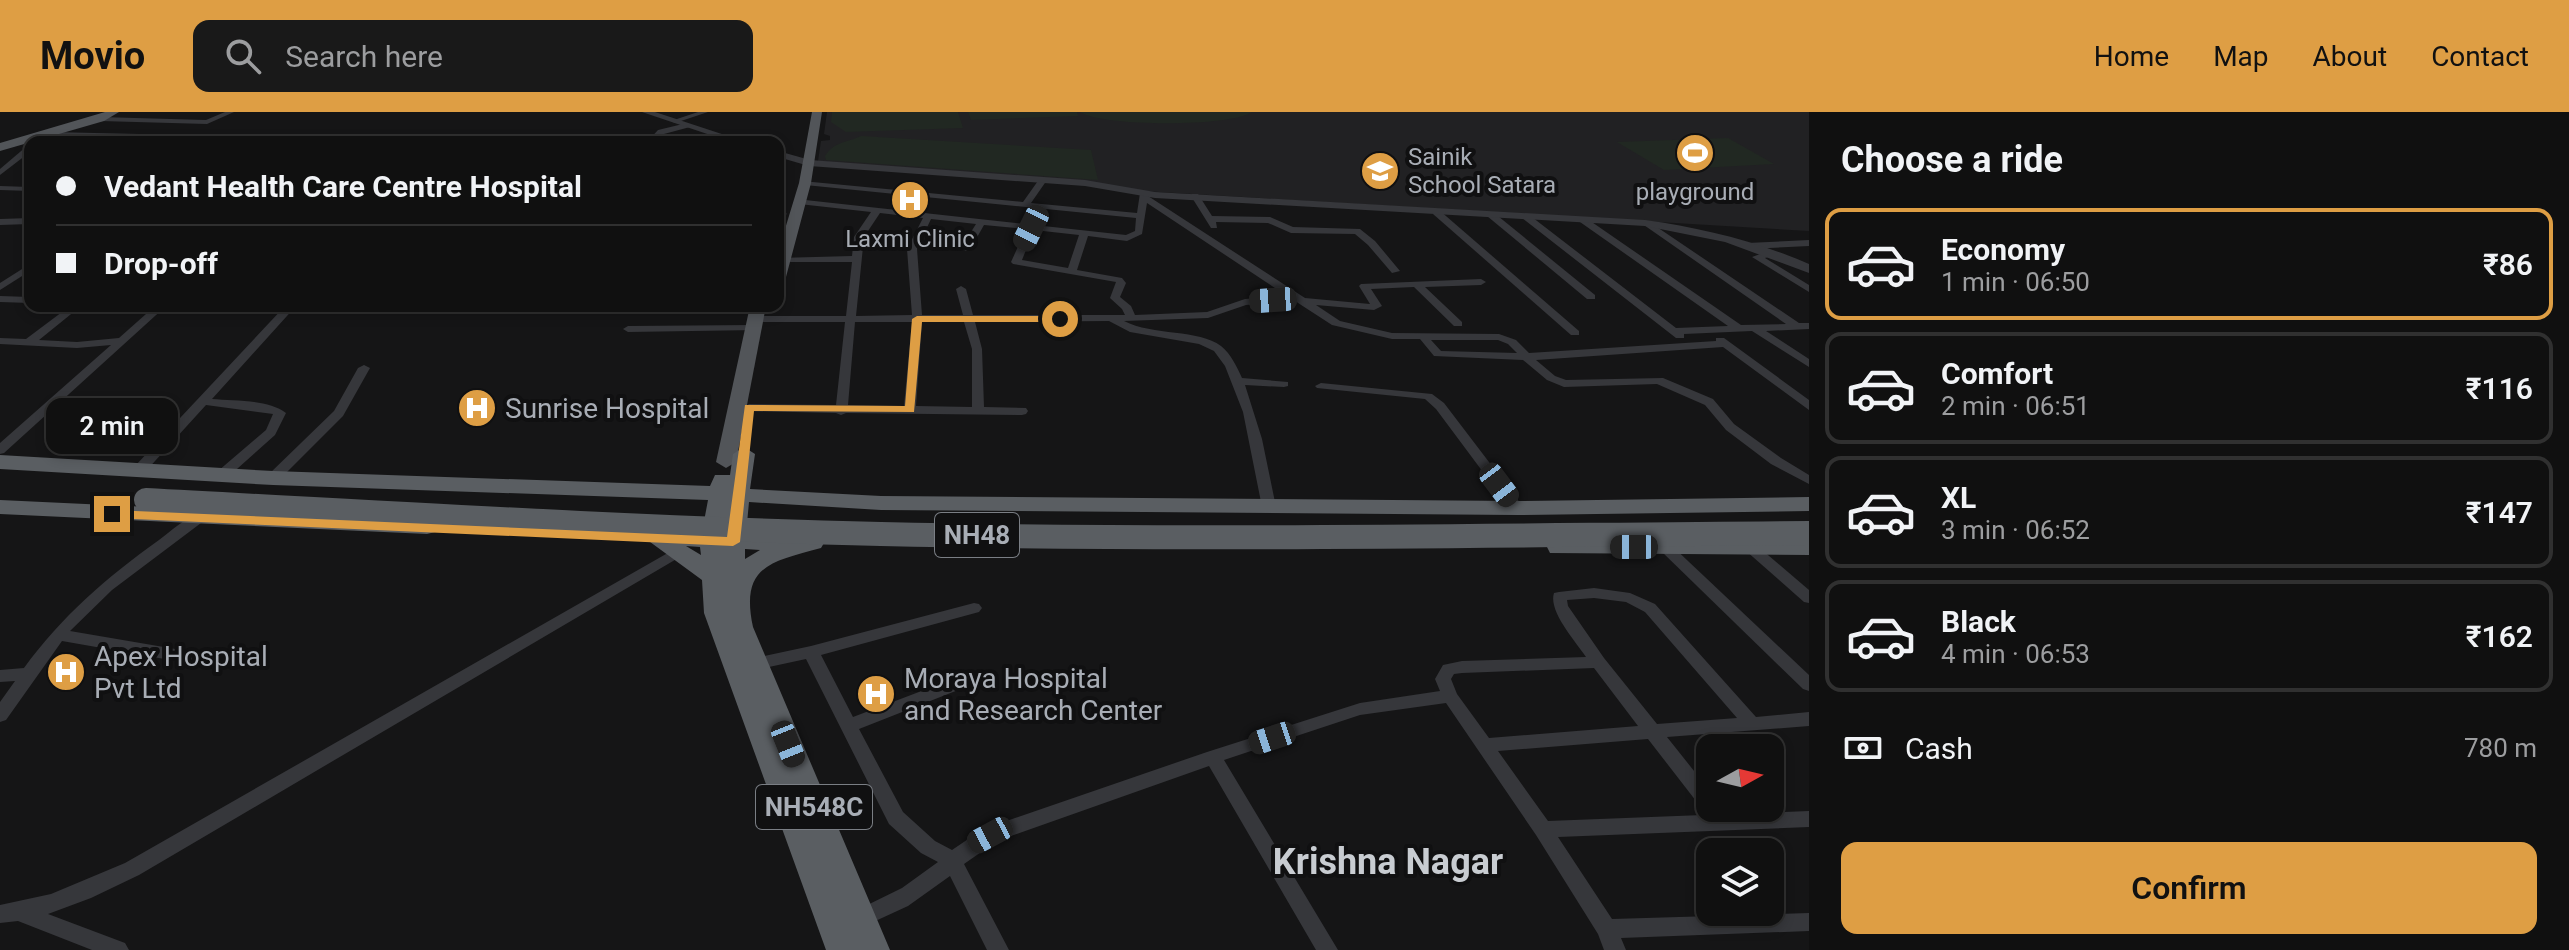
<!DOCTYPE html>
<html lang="en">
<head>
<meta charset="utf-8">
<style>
	:root { --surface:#101010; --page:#191919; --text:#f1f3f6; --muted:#9c9d9f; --line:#303030; --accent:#de9e44 }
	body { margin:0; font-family:Roboto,sans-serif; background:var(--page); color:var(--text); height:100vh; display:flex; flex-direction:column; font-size:30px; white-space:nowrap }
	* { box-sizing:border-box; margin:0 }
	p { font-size:26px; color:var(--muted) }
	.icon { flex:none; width:44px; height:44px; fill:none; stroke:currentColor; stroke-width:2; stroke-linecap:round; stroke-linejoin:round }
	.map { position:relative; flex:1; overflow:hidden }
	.sheet { display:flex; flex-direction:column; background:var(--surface); width:760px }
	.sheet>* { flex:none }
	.banner { position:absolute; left:24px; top:24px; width:760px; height:176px; border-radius:16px; box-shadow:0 4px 12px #0003,0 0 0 2px var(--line); display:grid; align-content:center; height:176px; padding:0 32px; background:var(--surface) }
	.needle { width:52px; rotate:82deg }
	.fabs { position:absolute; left:1696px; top:622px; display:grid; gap:16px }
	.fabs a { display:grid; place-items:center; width:88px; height:88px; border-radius:16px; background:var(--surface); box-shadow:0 4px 12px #0003,0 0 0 2px var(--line); font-size:40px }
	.end { position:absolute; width:36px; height:36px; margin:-18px; border:10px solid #de9e44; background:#111; box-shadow:0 0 0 4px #111 }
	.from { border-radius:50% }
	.bubble { position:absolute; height:56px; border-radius:16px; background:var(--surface); box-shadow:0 4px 12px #0003,0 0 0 2px var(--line); font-size:26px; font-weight:600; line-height:56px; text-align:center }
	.car { position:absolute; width:24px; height:48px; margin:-24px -12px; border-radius:10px; box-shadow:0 0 6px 2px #0007; background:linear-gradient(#222 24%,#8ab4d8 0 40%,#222 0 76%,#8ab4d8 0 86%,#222 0) }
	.banner b { display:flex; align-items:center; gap:28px; height:76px; font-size:30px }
	.banner b+b { border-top:2px solid var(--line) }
	.banner i { width:20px; height:20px; background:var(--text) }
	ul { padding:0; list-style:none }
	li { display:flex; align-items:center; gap:24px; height:112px; margin:0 16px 12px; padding:0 16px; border:4px solid var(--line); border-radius:16px }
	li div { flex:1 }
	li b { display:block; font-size:30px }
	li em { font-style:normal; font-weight:600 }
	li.active { border-color:var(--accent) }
	li>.icon { width:72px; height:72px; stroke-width:1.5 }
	h2 { padding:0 32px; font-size:36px; line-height:96px }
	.pay { display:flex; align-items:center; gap:20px; height:88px; padding:0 32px; font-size:30px }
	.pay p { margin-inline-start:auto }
	.cta { display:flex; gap:16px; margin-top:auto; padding:16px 32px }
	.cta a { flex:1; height:92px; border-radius:16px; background:var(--accent); color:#111; font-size:32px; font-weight:600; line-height:92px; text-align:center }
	header { display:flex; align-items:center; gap:48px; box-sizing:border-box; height:112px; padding:0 40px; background:var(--accent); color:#111 }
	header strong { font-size:38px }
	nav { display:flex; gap:44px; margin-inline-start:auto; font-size:28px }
	.search { width:560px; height:72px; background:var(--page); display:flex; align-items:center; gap:20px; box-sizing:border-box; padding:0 28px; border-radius:16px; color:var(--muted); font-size:30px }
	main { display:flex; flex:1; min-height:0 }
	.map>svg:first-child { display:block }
	.built { fill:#212123 }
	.green { fill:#212822 }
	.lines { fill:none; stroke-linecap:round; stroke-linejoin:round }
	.minor { fill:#36373b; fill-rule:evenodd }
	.tertiary { fill:#36373b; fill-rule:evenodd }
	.primary { fill:#525559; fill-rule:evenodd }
	.trunk { fill:#5a5e62; fill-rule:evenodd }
	.trunk-bridge { stroke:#5a5e62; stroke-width:24 }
	.route { fill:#de9e44 }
	.labels { text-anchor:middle; stroke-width:8; stroke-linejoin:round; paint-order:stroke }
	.far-poi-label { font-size:24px; fill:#a8adb5; stroke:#101011 }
	.shield { fill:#101011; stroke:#7a7e84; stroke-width:2 }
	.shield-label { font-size:26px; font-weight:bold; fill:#a8adb5 }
	.poi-label { font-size:28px; fill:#a8adb5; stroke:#101011; text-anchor:start }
	.near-neighbourhood-label { font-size:36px; font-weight:bold; fill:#c8ccd1; stroke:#101011 }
</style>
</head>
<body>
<header>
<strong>Movio</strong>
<div class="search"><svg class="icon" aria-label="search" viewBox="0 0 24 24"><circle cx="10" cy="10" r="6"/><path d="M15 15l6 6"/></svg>Search here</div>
<nav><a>Home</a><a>Map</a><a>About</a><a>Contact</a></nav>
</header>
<main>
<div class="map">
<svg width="1809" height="838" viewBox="0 0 1809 838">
	<rect width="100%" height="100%" fill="#151516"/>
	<path class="built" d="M827,0H1809V119L1142,79L818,49L821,29L830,28V24L824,22Z"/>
	<g class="green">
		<path d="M832,0H958L963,16L846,20L831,10Z"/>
		<path d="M968,0H1077L1078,4L971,8Z"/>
		<path d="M1080,0H1252C1232,15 1102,15 1080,0Z"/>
		<path d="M861,24L1091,38L1098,68L826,48L825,44C835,29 846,31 861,24Z"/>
		<path d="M1728,26L1774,52L1664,58L1617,30Z"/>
	</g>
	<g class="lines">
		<g class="minor">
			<path d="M225,0H234L207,12L100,9L96,7L100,5L206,8Z"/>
			<path d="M698,0H708L675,11L671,9Z"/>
			<path d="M687,11L690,15L664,22L655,30H647L658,18Z"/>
			<path d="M50,20L184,23L188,25L184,27L47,24V20Z"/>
			<path d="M27,34H30V40L0,63V57Z"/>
			<path d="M1040,66L1047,68L1031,91L1137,101L1140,81L1147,79L1148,84L1305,186L1370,192L1359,174L1361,172L1481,167L1486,170L1481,173L1425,175L1462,210V214H1454L1414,175L1371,177L1382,194L1374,198L1316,193L1340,209L1392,221L1499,222L1516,228L1529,241L1716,229V226H1724L1809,288V298L1723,235L1536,248L1555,264L1566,268L1663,266L1713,287L1734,312L1781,346L1809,363V372L1771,352L1726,318L1705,293L1657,272L1564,275L1547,268L1523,248L1434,244L1420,227H1392L1332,213L1295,189L1246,193L1208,206L1124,209C1153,224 1199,217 1221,234C1231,242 1237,255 1242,266L1288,270V274L1284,275L1245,273L1262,327L1276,395L1269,399L1262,395L1243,300L1225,254L1214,239L1199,232L1130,220L1109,209L975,210L982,237L984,295L1026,296L1028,299L1026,302L1022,303L846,301L841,303L836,301L745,299L743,296L749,292L836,293L845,210H755L750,207L755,204H846L852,150H782L778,146L852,144L854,125L871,100L799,92L795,89L796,87L1126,123L1135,119L1136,106L805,73L801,71L802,69L1023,90ZM1147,91L1287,184L1245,187L1207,200L1135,203L1131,194L1120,185L1126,171L1122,166L1077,158L1088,124L1127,129L1142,122ZM880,101L923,106L907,137L912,203L856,204L864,125ZM931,107L976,112L961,136L966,139L971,136L984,113L1026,117L1011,150L1013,152L1116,170L1110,186L1122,197L1125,203H973L966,177L961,174L956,177L963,203H922L917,137ZM1034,118L1079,123L1068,156L1022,148ZM855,210H912L904,294L848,293ZM922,210H964L972,237V295L916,294ZM1431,228H1498L1508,232L1517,241L1441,239Z"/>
			<path d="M0,74L30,75V79L0,78Z"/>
			<path d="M1192,82H1198L1212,104L1270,105L1293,115L1360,117L1375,129L1400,159L1392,161L1368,133L1355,122L1291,121L1268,111L1216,110L1217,116H1211L1191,84Z"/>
			<path d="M1433,98H1439L1579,219V223H1571L1433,102Z"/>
			<path d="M778,100L783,99L787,102L778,106Z"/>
			<path d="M1487,100H1493L1595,183V187H1587L1487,104Z"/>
			<path d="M1522,102H1528L1676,216L1728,214L1580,110V106H1586L1741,213L1786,212L1641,111L1648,109L1799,211H1809V217L1766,219L1809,247V255L1752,219L1684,222V226H1676L1522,106Z"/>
			<path d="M30,106V112L0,113V107Z"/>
			<path d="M1809,128V134L1747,137L1742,134L1747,131Z"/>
			<path d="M1771,138L1774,139V143L1765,146L1809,173V180L1752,145Z"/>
			<path d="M30,152V159L0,178V171Z"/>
			<path d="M0,184L30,185V191L0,190Z"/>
			<path d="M70,194H81L39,228L77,230L119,226L155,194H166L4,341L0,342V331L111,233L77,236L0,232V226L26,227Z"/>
			<path d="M285,194H296L212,287C234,289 268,287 286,301L275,323L228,365H218L216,362L218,359L266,318L273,302L206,293L145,360H135L134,357L135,354Z"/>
			<path d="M753,213L758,216L757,218L628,220L623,217L628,214Z"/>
			<path d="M364,253L370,256L343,304L278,369H268L266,366L268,363L334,299L358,256Z"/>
			<path d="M1321,271L1432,282L1444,291L1524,396L1517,400L1512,399L1436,297L1425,287L1317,276L1315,274Z"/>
			<path d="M200,401L207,405L205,408L112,478L70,519L193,540L199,542L201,546L199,550L193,552L62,529L6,608L0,610V590L15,569L0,570V558L24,556C61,505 107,465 159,428C171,419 185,406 200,401Z"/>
			<path d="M1665,430L1670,432L1809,563V579L1803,577L1660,438L1658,435L1660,432Z"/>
			<path d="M1750,430L1755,432L1809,478V491L1804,490L1745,438L1743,435L1745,432Z"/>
			<path d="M680,434L685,436L687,439L685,442L139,763L91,786L48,802L125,831L129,838H92L18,809L0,811V793L51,782L125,751Z"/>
			<path d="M1594,476L1630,481L1655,492L1756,605L1809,600V614L1667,625L1710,679V696H1718L1710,701L1703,698L1648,627L1498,639L1548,709L1809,699V715L1558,725L1612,807L1809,801V819L1621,826L1626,838H1604L1598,822L1536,723L1446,591L1360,603L1224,648L1338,838H1316L1209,654L997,729L964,752L1009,838H987L950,764L908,794L858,817L851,815L848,808L851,801L902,776L938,750L921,741L889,712L806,547L755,558L749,556L747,552L749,548L755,546L811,534L974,491L979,492L982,496L979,500L821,543L853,605L969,561L975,559L981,561L983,565L981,569L859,617L903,700L935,729L952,738L983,717L1207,640L1360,591L1440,579L1435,567L1443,553L1462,549L1586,545C1575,529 1548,499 1554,481L1559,480ZM1594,486L1626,490L1645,500L1737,606L1657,612L1604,546L1568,494L1567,488ZM1594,556L1638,614L1489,626L1457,582L1451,567L1454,562L1462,561Z"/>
		</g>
		<g class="tertiary">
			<path d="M642,0H655L746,30H731Z"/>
			<path d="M778,39L810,48L1085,68L1155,80L1645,108C1702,116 1756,129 1809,152V161L1725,130L1645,114L1155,86L1085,74L809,54L778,45Z"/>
		</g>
		<g class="primary">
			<path d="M105,0H119L104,9L0,39V31Z"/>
			<path d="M812,0H822L811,71L786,165L778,170V140L799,71Z"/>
			<path d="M750,194H766L736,350L726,356L716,350Z"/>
		</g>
		<g class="trunk">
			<path d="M744,335L755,342L750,377L881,384L1517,389L1809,385V399L1517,403L881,398L749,390L746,422L783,423L793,427L812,423L821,426L824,431L821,436C770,450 740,454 753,515L890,838H826L704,501L702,468L646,427L649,422L702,420L708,388L273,373L0,357V343L273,359L710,374L715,363H730L733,342ZM686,434L700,435L701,443ZM745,437L760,438L745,447Z"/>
			<path d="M0,388L427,408L435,410L439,415L435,420L427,422L0,402Z"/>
			<path d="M1559,427H1809V443L1550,441L1547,435L1550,429Z"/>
		</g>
		<path class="trunk-bridge" d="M146,388C391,401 636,416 881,422C1190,429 1500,423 1809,421"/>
	</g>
	<path class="route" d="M917,204H1060L1065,207L1060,210H922L914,300L754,299L740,430L733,434L112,406L106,402L112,398L727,425L745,293L905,294L912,207Z"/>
	<defs>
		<g id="stadium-disc" transform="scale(2)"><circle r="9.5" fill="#de9e44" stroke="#101011"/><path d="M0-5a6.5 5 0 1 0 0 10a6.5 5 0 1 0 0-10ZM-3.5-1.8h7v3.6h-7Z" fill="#fff"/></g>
		<g id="school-disc" transform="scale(2)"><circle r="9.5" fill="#de9e44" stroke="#101011"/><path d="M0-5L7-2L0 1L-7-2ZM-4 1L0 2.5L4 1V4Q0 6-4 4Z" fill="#fff"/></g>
		<g id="hospital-disc" transform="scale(2)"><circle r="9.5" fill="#de9e44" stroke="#101011"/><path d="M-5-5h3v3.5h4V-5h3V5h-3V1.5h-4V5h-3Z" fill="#fff"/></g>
	</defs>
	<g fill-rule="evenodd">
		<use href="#stadium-disc" x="1695" y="41"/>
		<use href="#school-disc" x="1380" y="59"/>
		<use href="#hospital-disc" x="910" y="88"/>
		<use href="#hospital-disc" x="477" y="296"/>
		<use href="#hospital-disc" x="66" y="560"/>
		<use href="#hospital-disc" x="876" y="582"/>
	</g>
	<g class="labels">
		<g class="far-poi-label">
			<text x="1408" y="53" text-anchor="start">Sainik<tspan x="1408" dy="28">School Satara</tspan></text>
			<text x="1695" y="88">playground</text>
			<text x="910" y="135">Laxmi Clinic</text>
		</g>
		<g class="shield">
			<rect x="935" y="401" width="84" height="44" rx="6"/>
			<rect x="756" y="673" width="116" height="44" rx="6"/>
		</g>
		<g class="shield-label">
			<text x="977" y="432">NH48</text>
			<text x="814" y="704">NH548C</text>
		</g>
		<g class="poi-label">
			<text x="505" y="306">Sunrise Hospital</text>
			<text x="94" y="554">Apex Hospital<tspan x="94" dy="32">Pvt Ltd</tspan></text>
			<text x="904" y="576">Moraya Hospital<tspan x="904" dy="32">and Research Center</tspan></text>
		</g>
		<g class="near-neighbourhood-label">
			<text x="1388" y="762">Krishna Nagar</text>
		</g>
	</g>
</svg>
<div class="fabs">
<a><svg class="needle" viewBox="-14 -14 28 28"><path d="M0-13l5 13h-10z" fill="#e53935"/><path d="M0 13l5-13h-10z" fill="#9c9d9f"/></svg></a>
<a><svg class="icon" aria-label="layers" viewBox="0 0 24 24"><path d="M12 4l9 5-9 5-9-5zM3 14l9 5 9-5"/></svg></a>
</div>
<i class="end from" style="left:1060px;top:207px"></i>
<i class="end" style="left:112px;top:402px"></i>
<div class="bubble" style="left:46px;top:286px;width:132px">2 min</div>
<i class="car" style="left:1031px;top:116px;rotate:206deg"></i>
<i class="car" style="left:1273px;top:188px;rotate:266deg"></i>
<i class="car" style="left:1499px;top:373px;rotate:143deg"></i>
<i class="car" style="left:1634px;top:435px;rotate:270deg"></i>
<i class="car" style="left:1272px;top:626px;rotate:252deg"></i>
<i class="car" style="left:788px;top:632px;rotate:158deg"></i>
<i class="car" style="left:990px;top:723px;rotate:242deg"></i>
<div class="banner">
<b><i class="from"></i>Vedant Health Care Centre Hospital</b>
<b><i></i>Drop-off</b>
</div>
</div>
<section class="sheet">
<h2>Choose a ride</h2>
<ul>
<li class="active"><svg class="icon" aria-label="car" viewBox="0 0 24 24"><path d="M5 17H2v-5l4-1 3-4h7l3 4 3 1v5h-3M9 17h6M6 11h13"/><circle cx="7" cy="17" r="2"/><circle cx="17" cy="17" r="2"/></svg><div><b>Economy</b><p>1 min · 06:50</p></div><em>₹86</em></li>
<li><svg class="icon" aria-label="car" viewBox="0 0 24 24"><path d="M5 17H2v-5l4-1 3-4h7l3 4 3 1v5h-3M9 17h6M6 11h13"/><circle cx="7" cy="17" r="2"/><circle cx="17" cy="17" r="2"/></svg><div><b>Comfort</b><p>2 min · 06:51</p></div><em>₹116</em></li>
<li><svg class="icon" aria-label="car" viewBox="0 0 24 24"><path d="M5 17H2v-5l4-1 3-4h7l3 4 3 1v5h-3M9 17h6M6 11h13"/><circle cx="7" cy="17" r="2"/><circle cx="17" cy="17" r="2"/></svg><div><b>XL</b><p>3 min · 06:52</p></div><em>₹147</em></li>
<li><svg class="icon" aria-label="car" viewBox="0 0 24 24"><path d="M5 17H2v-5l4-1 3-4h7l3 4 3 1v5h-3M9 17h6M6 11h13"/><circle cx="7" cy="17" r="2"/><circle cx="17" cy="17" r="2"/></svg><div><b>Black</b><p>4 min · 06:53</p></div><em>₹162</em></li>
</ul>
<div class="pay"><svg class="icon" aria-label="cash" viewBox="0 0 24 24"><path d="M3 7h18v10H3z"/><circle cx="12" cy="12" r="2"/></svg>Cash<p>780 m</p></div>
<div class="cta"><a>Confirm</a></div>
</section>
</main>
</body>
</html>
